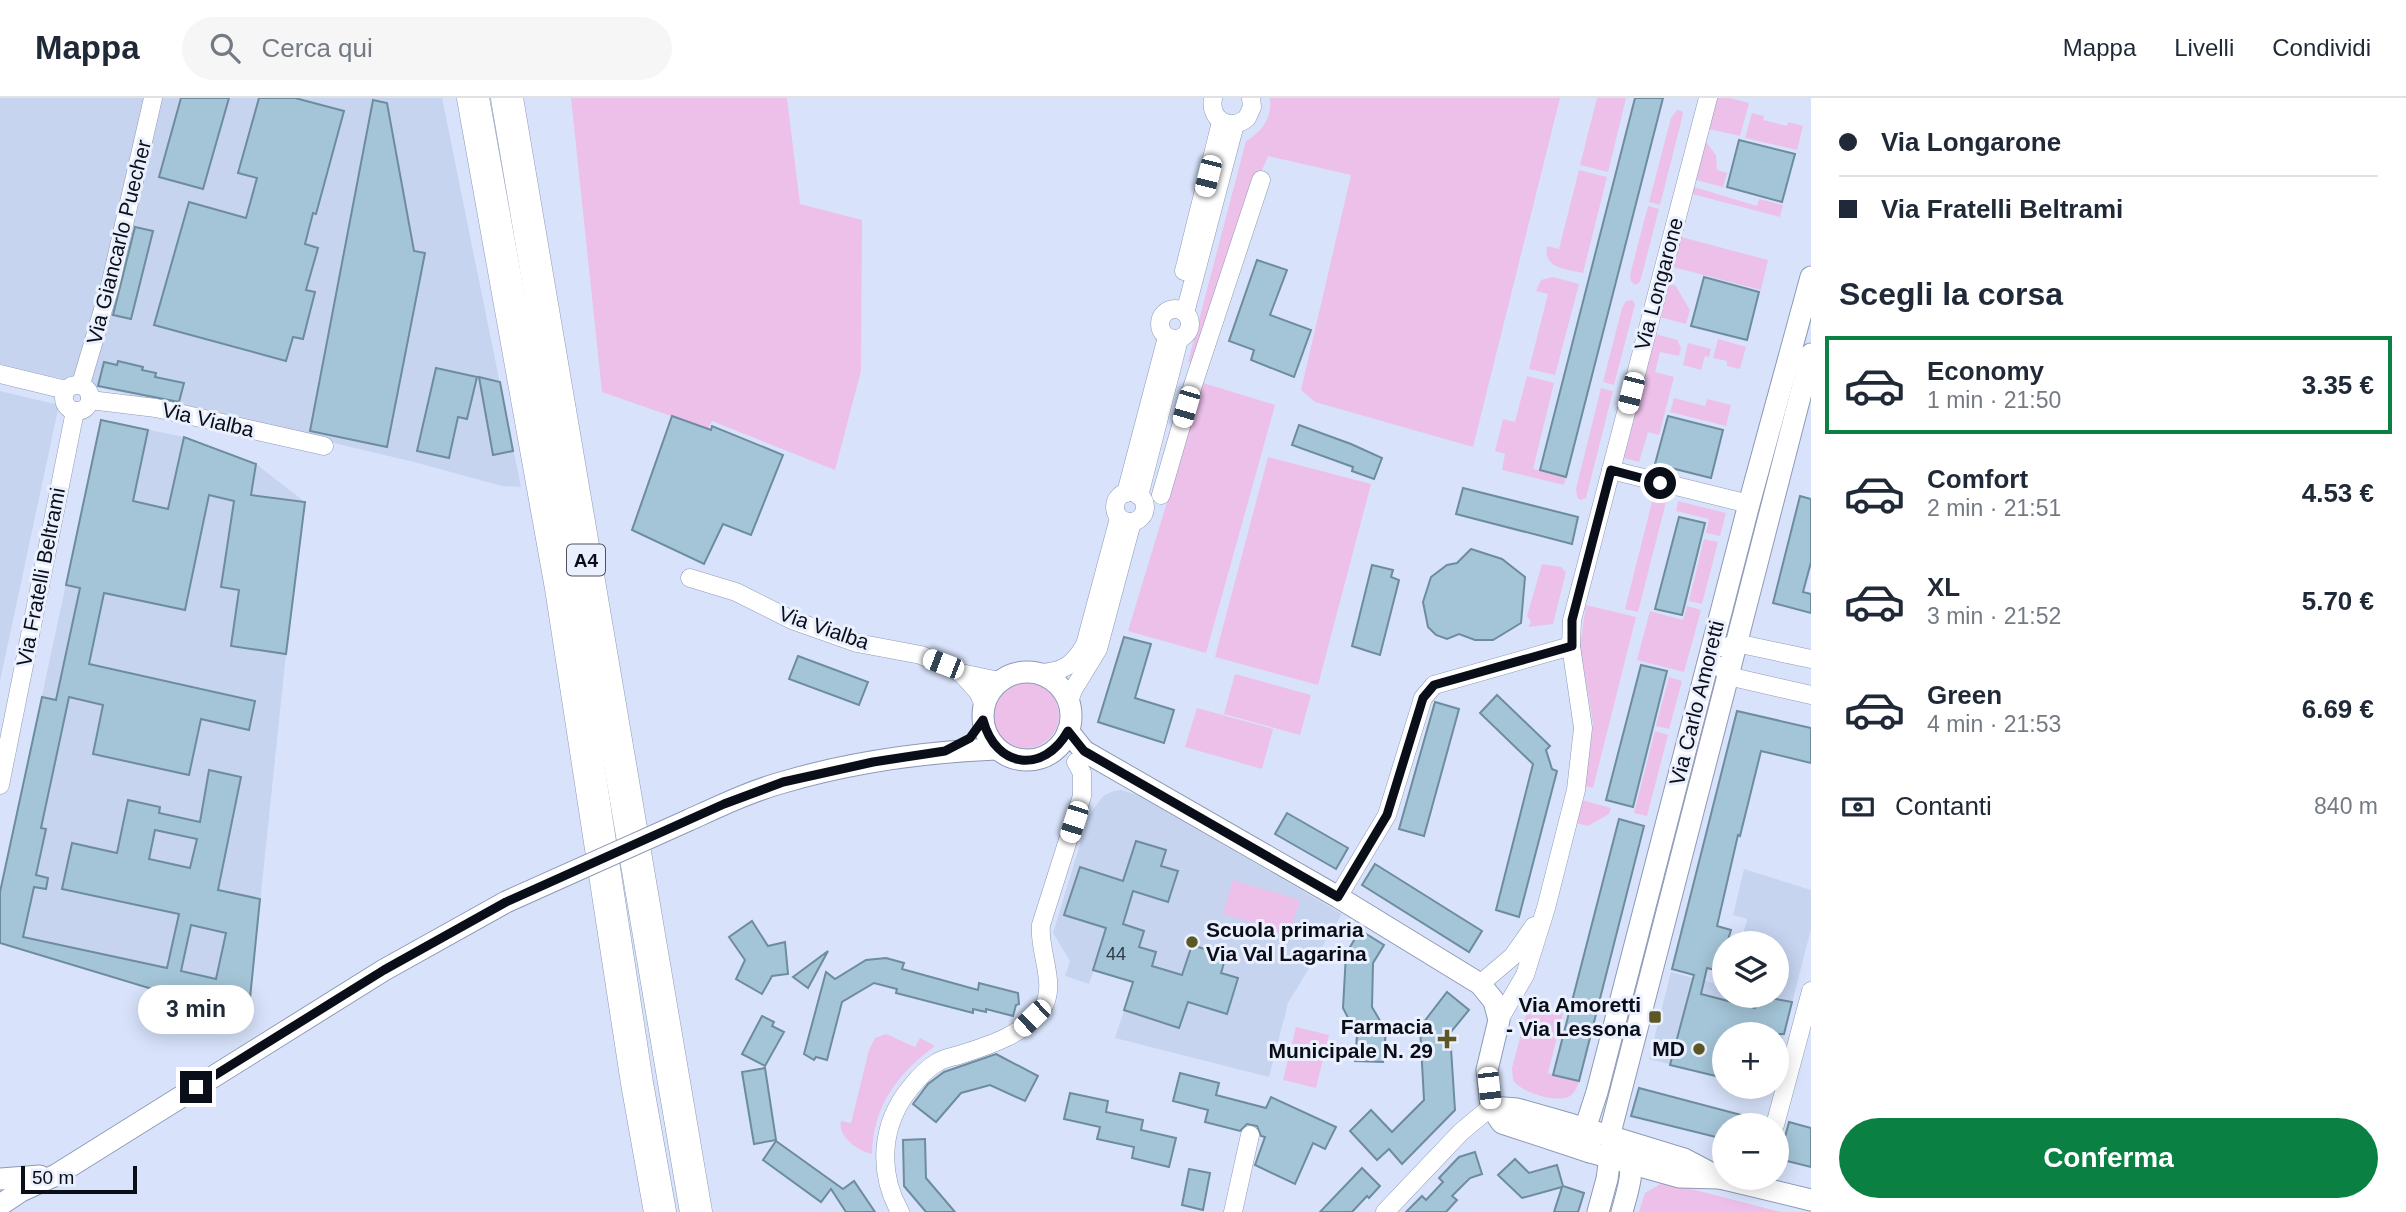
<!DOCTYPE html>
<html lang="it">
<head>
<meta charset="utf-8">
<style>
	:root { --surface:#fff; --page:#f6f6f7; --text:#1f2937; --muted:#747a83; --line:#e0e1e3; --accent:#0b8043 }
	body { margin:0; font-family:Arial,sans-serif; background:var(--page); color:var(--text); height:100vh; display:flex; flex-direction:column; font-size:26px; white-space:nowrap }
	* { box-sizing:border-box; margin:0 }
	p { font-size:23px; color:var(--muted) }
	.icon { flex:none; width:38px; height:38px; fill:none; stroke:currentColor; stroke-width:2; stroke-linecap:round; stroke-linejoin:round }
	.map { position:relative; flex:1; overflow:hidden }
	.side { display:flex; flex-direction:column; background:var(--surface); width:595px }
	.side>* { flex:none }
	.hud { display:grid; align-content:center; height:154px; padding:0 28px; background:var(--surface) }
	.fabs { position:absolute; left:1712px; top:833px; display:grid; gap:14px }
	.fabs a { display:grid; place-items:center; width:77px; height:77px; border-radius:50%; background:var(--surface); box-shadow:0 4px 18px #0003; font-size:35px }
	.scale { position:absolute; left:21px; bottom:18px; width:116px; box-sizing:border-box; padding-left:7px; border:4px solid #0a0e18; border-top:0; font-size:19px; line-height:24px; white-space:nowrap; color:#0a0e18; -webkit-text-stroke:5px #eaf0fd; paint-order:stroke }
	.end { position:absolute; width:32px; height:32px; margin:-16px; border:9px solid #0a0e18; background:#fff; box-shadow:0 0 0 4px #fff }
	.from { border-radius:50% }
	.bubble { position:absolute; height:49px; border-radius:24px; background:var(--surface); box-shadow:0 4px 18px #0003; font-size:23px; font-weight:700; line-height:49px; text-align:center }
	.car { position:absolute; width:21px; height:42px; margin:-21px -10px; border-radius:9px; box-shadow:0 0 5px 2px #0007; background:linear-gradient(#fff 24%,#345 0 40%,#fff 0 76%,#345 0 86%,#fff 0) }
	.hud b { display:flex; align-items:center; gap:24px; height:66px; font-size:26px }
	.hud b+b { border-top:2px solid var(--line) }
	.hud i { width:18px; height:18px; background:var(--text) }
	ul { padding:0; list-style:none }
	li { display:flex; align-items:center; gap:21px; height:98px; margin:0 14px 10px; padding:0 14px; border:4px solid transparent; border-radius:0px }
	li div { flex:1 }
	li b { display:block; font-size:26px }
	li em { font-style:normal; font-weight:700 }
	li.selected { border-color:var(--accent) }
	li>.icon { width:63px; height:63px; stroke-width:1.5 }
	h2 { padding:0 28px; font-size:32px; line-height:84px }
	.pay { display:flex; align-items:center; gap:18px; height:77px; padding:0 28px; font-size:26px }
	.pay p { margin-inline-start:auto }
	.action { display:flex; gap:14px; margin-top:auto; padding:14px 28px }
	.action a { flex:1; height:80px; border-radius:42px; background:var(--accent); color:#fff; font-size:28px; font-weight:700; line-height:80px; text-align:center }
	header { display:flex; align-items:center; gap:42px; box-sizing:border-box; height:98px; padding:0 35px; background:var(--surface); border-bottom:2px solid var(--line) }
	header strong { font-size:33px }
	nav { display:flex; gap:38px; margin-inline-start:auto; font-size:24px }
	.search { width:490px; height:63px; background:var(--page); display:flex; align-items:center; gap:18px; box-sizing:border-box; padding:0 24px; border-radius:38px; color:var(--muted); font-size:26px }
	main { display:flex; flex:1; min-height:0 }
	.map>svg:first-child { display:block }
	.built { fill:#c6d4f0 }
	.green { fill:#ecc0e9 }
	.building { fill:#a4c5d8; stroke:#6d8c9d; stroke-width:2; fill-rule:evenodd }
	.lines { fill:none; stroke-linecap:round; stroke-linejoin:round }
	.minor-casing { stroke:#8d9ab6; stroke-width:19 }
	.tertiary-casing { stroke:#8d9ab6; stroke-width:23 }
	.motorway-casing { stroke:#8d9ab6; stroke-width:33 }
	.minor { stroke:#fff; stroke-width:18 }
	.tertiary { stroke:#fff; stroke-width:21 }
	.motorway { stroke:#fff; stroke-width:32 }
	.tertiary-bridge-casing { stroke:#8d9ab6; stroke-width:23; stroke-linecap:butt }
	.tertiary-bridge { stroke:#fff; stroke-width:21 }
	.route { stroke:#0a0e18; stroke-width:9 }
	.poi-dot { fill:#5b5824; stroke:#eaf0fd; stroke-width:2.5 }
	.labels { text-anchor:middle; stroke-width:6; stroke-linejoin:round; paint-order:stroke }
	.number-label { font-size:18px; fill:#303c48 }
	.shield { fill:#eaf0fd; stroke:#4d525d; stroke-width:2 }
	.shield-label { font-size:19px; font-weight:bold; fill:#0a0e18 }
	.street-label { font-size:21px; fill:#0a0e18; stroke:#eaf0fd }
	.poi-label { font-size:21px; font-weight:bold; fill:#0a0e18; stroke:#eaf0fd; text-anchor:end }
</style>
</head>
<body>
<header>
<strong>Mappa</strong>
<div class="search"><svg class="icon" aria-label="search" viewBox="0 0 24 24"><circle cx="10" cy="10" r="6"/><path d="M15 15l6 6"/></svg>Cerca qui</div>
<nav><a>Mappa</a><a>Livelli</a><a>Condividi</a></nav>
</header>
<main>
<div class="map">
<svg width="1811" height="1114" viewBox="0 0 1811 1114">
	<rect width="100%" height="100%" fill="#d8e3fb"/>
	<g class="built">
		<path d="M0,0H442L521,389L502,388L414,364L0,266Z"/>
		<path d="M0,293L59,307L0,583Z"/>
		<path d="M101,322L184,339L256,366L305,404L286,556L248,920L0,846V794Z"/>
		<path d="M1121,692L1141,698L1342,816L1288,905L1269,979L1115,940L1133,885L1094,872L1089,886L1065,878L1070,863L1053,835L1089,717L1103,698L1113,693Z"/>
		<path d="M1744,771L1811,792V831L1776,967V936H1724V980L1649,961L1671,874L1724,888V898H1776V845H1741L1747,821L1733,817Z"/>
	</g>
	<g class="green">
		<path d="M571,0H787L800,106L862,122L861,273L835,372L712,323L708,331L602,294Z"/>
		<path d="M1270,0H1560L1473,349L1315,304L1301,292L1351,77L1268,58L1240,125L1196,266L1188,264L1246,43C1263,33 1272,20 1270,0Z"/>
		<path d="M1597,0H1626L1608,74L1580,67Z"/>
		<path d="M1717,0H1730L1749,5L1740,38L1709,31Z"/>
		<path d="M1677,12L1682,13L1683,16L1660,107L1649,104L1671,20Z"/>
		<path d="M1752,15L1764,18L1763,22L1787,28L1788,24L1803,28L1797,52L1745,40Z"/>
		<path d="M1706,44L1716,57L1717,72L1727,75L1723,89L1696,82Z"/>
		<path d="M1579,72L1607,79L1583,175C1566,171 1543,171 1547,148L1559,151Z"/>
		<path d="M1694,89L1757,108L1759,101L1783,107L1780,119L1692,96Z"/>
		<path d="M1648,108L1659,111L1640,184L1635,187L1631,183L1630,177Z"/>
		<path d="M1681,139L1768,162L1761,192L1673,169Z"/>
		<path d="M1553,179L1579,186L1555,277L1529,271L1548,196L1536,193L1541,182Z"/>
		<path d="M1669,186L1675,187L1690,212L1686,226L1660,219Z"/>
		<path d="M1632,202L1635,206L1614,287L1603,284L1622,210L1626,203Z"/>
		<path d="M1656,236L1677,242L1681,250L1679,258L1660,254L1655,274L1674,279L1659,337L1648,334L1639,364L1624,360Z"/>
		<path d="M1718,241L1746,249L1740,271L1727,268V263L1713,260Z"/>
		<path d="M1688,245L1711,251L1709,259L1705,258L1701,272L1683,267Z"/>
		<path d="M1527,278L1554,285L1533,371L1566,379L1564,387L1502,372L1505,356L1495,353L1503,321L1515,324Z"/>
		<path d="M1203,285L1275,307L1206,555L1128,533Z"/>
		<path d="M1601,290L1613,293L1586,400L1580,402L1577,399L1576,391Z"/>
		<path d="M1674,300L1705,308L1707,301L1731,307L1726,328L1670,314Z"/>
		<path d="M1268,359L1371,386L1318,587L1215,559Z"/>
		<path d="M1654,396L1667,400L1638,514L1625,511Z"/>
		<path d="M1678,403L1726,415L1720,438L1706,435L1709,421L1676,413Z"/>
		<path d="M1704,441L1718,444L1702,506L1689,503Z"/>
		<path d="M1542,466L1561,469L1566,474L1553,526L1528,529L1531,524L1527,518Z"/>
		<path d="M1586,507L1636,519L1593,690L1585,688L1593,625L1580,548Z"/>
		<path d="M1687,508L1701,512L1684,574L1637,562L1650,513L1683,522Z"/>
		<path d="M1235,576L1311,597L1300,637L1224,616Z"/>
		<path d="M1669,579L1682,583L1669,631L1656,628Z"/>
		<circle cx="1026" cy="617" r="33"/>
		<path d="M1197,610L1273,631L1262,671L1185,649Z"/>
		<path d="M1655,633L1668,637L1647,718L1634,715Z"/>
		<path d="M1582,702L1611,710L1609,716L1588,728L1576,725Z"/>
		<path d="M1233,782L1300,802L1289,836L1223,816Z"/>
		<path d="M1529,906L1563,915L1548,975L1579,983C1577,989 1575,995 1570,998C1557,1006 1520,994 1513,982L1512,970Z"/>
		<path d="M1296,929L1329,937L1316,990L1283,982Z"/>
		<path d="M886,936L915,949L920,940L935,948C898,975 873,1008 872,1056C858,1053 837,1038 841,1023L851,1025L869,952L875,940Z"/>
		<path d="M1664,1084L1781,1114H1639L1645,1095Z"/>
	</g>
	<g class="building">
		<path d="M181,0H229L203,91L159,79Z"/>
		<path d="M259,0H295L344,13L316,116L313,115L305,146L318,150L306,192L315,194L303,241L293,239L286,263L154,227L189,104L246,120L257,80L238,75Z"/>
		<path d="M1635,0H1663L1566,379L1540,372Z"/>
		<path d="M373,2L387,5L414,153L425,155L387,349L310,333Z"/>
		<path d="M1739,42L1795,56L1782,104L1727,89Z"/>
		<path d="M135,129L153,133L131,221L113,217Z"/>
		<path d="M1257,162L1287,172L1270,217L1311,232L1294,279L1251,262L1254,252L1229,243Z"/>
		<path d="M1704,179L1759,194L1747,242L1691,228Z"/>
		<path d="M118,263L143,269L142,272L156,275L155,279L184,285L179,304L98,288L104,264L117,267Z"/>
		<path d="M436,270L477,279L467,321L458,319L449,360L417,353Z"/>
		<path d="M479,279L500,284L513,353L493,357Z"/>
		<path d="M672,318L711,332L712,328L783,357L751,437L723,426L704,466L632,432Z"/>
		<path d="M1668,318L1723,332L1711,380L1655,366Z"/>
		<path d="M101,322L148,332L133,403L168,411L184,339L256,366L251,397L305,404L286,556L231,548L239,492L221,489L234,403L209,397L185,512L104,495L89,566L255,603L249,632L201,621L189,677L93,656L103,607L69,599L41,730L46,731L36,777L48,780L46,791L34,789L23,839L167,870L179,816L62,791L72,745L117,755L128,702L160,709L159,715L200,724L209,672L241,679L218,792L260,801L248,920L0,845V794L42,599L56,602L80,490L66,487ZM155,732L197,741L190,770L149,761ZM191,827L226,835L216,881L181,873Z"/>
		<path d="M1299,327L1351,346L1382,360L1374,381L1352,373L1353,369L1292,347Z"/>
		<path d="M1463,390L1578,419L1572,446L1456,416Z"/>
		<path d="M1800,398L1811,401V464L1803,494L1811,496V515L1773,505Z"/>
		<path d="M1679,419L1705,425L1682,517L1655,511Z"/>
		<path d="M1471,451L1502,461L1525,479L1521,525L1493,542H1475L1459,536L1447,541L1436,537L1428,529L1423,504L1431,479L1447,467L1457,465Z"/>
		<path d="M1372,467L1393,472L1391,479L1399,482L1380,557L1352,548Z"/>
		<path d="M1124,539L1151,546L1135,600L1174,612L1164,645L1098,624Z"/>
		<path d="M798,558L868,584L859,607L789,581Z"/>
		<path d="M1641,567L1667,573L1633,709L1606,702Z"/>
		<path d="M1497,597L1550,648L1546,652L1552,671L1557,673L1519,819L1496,812L1533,666L1480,615Z"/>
		<path d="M1435,604L1459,611L1424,738L1399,731Z"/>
		<path d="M1737,613L1811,630V665L1761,653L1740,738L1738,737L1717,828L1731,832L1727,845H1724V859L1720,873L1707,870L1701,896L1755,910L1759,898L1792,904L1784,936H1724V980L1670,967L1694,877L1672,871Z"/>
		<path d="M1287,715L1348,750L1336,771L1275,736Z"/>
		<path d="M1619,721L1644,728L1579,983L1553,977Z"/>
		<path d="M1136,743L1166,752L1161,768L1178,773L1168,804L1133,793L1123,826L1144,833L1139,849L1156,854L1152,868L1182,877L1192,847L1226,858L1221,875L1238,880L1227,916L1188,904L1179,930L1124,912L1133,884L1093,872L1106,830L1064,817L1080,769L1123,783Z"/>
		<path d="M1375,766L1482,833L1469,854L1362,787Z"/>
		<path d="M752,823L768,848L785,844L788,876L772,878L762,896L736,881L745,862L729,839Z"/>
		<path d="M1360,832L1384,847L1373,865L1372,909L1386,933L1383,964L1355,963L1357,937L1343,910L1346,856Z"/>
		<path d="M828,853L808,890L793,879Z"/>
		<path d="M886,860L904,865L902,871L978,892L979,885L1018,895L1019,906L1016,907L1013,918L986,911V914L973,911V915L896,895L897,891L874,885L842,904L827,962L816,959L814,962L804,956L826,874L835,881L866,862Z"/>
		<path d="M1447,894L1469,912L1450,935L1455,1012L1402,1066L1389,1051L1377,1062L1350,1033L1371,1012L1392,1034L1424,1002L1420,929Z"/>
		<path d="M762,918L774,924L772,928L784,934L765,968L742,956Z"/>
		<path d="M996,956L1038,978L1025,1003L990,987L961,995L936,1024L913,1006L928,986L944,974Z"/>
		<path d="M765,970L776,1042L754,1046L742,974Z"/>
		<path d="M1180,975L1219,985L1216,997L1266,1010L1271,999L1336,1029L1325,1051L1313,1045L1295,1086L1255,1067L1265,1039L1261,1038L1257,1028L1247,1026L1240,1033L1205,1024L1208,1012L1173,1003Z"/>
		<path d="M1639,990L1764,1023V1027H1724V1041L1631,1018Z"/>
		<path d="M1070,995L1108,1003L1106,1014L1143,1022L1141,1032L1176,1040L1169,1069L1132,1060L1134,1049L1097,1041L1100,1029L1064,1021Z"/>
		<path d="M1789,1024L1811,1030V1069L1779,1061Z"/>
		<path d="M925,1041L926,1080L955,1114H926L904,1088L903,1042Z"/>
		<path d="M776,1043L843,1091L854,1083L875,1114H846L831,1091L821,1104L763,1062Z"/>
		<path d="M1475,1054L1482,1076L1470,1080L1452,1098L1457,1102L1446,1114H1406L1422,1098L1426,1102L1443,1084L1439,1080L1459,1059Z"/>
		<path d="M1515,1061L1529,1075L1557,1067L1563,1088L1584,1095L1578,1114H1554L1562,1089L1522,1100L1498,1077Z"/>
		<path d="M1362,1070L1380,1088L1369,1100L1367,1098L1352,1114H1320Z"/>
		<path d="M1189,1071L1210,1075L1203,1112L1182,1107Z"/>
	</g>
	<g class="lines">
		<g class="minor-casing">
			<g id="minor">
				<path d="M1213,0C1209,22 1230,34 1247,20L1252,9L1251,0"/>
				<path d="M1184,173L1221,24"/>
				<circle cx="1175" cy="226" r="15"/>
				<path d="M1185,215L1235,26"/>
				<path d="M0,276L66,292"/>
				<path d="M81,286L110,188L153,0"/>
				<circle cx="77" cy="300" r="13"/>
				<path d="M90,302L156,310L324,348"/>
				<path d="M1611,372L1749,406"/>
				<circle cx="1130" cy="409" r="15"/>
				<path d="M1126,395L1167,239"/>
				<path d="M1161,397L1193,287L1261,82"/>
				<path d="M1139,398L1179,241"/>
				<path d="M690,480L736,494L792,522L857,545L921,557L961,575L999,583"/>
				<path d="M1725,550L1736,545L1811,561"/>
				<path d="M1720,568L1728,578L1811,597"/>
				<path d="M961,575L978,594L984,607"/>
				<path d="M1039,575C1064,574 1073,567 1085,547L1119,420"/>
				<path d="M1069,604L1073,592L1098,551L1132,424"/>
				<path d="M0,687L75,313"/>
				<path d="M1338,799L1387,717L1423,600L1434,587L1571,548"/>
				<path d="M1480,886L1513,858L1534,828"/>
				<path d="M1499,922L1525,877L1546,810L1576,692L1583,630L1571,548L1572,522L1708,0"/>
				<path d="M1775,1027L1811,893"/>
				<path d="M900,1114C877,1073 881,1025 911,989C919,979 927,970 938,964C944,960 952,959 959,957C987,948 1024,937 1042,911C1058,887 1038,853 1041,827L1082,698V675L1076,664"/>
				<path d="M1233,1114L1250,1037"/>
				<path d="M1385,1114L1461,1034L1491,1009"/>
			</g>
		</g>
		<g class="tertiary-casing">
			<g id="tertiary">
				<circle cx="1027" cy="618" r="44"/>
				<path d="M1068,633L1084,653L1338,799L1480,886L1494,903L1499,922L1487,972L1491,1009L1502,1025L1590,1054L1679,1079L1720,1080"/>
				<path d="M689,722C720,708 751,693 784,684C852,664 925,654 996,651"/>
				<path d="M1491,1009L1517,1011L1570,1026L1684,1061L1720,1080L1811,1102"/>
				<path d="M1609,1039L1811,256"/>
				<path d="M1590,1054L1585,1031L1597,994L1749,406L1811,179"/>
				<path d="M0,1081L40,1078"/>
				<path d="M0,1107L21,1093L56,1077L384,872L506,804"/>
				<path d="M1598,1114L1607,1081L1610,1059"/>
				<path d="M1622,1114C1627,1094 1635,1075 1628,1055"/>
			</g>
		</g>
		<g class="motorway-casing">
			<g id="motorway">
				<path d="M473,0L561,490L637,985L660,1114"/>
				<path d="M507,0L696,1114"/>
			</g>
		</g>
		<use href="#minor" class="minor"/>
		<use href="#tertiary" class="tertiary"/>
		<use href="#motorway" class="motorway"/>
		<g class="tertiary-bridge-casing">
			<path id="tertiary-bridge" d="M506,804L689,722"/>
		</g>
		<use href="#tertiary-bridge" class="tertiary-bridge"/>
	</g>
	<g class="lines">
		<path class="route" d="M196,989L384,872L506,804L724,706L783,684L873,664L945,653L970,640L983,622C996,671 1044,676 1068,633L1084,653L1338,799L1387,717L1423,600L1434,587L1572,548V522L1611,372L1660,385"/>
	</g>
	<g class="poi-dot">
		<circle cx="1192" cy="844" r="7"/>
		<rect x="1648" y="912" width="14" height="14" rx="3.5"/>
		<path d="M1443.5 930.5h7v7h7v7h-7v7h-7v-7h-7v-7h7z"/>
		<circle cx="1699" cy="951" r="7"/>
	</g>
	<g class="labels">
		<g class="number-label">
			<text x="1116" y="862">44</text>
		</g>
		<rect class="shield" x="567" y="446.5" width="38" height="31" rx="5"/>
		<g class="shield-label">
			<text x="586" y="469">A4</text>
		</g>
		<g class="street-label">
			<text transform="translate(119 144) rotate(-76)" y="7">Via Giancarlo Puecher</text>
			<text transform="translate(1659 186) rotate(-75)" y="7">Via Longarone</text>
			<text transform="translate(208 322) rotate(13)" y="7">Via Vialba</text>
			<text transform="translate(41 479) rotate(-79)" y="7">Via Fratelli Beltrami</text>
			<text transform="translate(824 530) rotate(19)" y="7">Via Vialba</text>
			<text transform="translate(1697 605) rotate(-76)" y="7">Via Carlo Amoretti</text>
		</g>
		<g class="poi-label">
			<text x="1206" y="839" text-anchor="start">Scuola primaria<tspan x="1206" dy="24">Via Val Lagarina</tspan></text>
			<text x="1641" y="914">Via Amoretti<tspan x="1641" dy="24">- Via Lessona</tspan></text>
			<text x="1433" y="936">Farmacia<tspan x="1433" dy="24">Municipale N. 29</tspan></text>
			<text x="1685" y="958">MD</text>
		</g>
	</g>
</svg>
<div class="fabs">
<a><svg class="icon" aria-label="layers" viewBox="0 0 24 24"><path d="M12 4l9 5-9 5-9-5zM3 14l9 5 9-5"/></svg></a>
<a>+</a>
<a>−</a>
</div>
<div class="scale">50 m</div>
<i class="end from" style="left:1660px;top:385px"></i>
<i class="end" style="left:196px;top:989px"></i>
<div class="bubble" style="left:138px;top:887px;width:116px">3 min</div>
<i class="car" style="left:1208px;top:78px;rotate:194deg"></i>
<i class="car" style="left:1631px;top:295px;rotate:194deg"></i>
<i class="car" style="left:1186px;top:309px;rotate:196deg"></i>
<i class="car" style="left:943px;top:566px;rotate:291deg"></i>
<i class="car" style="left:1074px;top:724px;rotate:198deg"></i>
<i class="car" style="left:1032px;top:920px;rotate:226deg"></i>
<i class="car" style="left:1489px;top:990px;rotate:174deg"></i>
</div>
<section class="side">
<div class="hud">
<b><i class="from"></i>Via Longarone</b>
<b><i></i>Via Fratelli Beltrami</b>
</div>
<h2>Scegli la corsa</h2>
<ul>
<li class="selected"><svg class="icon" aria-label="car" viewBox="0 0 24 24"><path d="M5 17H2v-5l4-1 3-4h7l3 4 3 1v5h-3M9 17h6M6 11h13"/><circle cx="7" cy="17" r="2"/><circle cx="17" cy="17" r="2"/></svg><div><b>Economy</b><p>1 min · 21:50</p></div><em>3.35 €</em></li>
<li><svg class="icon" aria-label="car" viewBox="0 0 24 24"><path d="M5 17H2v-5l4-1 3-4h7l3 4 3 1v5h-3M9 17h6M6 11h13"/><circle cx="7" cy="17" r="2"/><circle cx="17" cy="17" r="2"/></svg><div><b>Comfort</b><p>2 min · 21:51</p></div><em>4.53 €</em></li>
<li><svg class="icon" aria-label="car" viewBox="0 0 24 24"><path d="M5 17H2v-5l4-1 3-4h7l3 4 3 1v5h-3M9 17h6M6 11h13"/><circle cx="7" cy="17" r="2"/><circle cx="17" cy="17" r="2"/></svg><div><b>XL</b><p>3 min · 21:52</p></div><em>5.70 €</em></li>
<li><svg class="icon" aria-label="car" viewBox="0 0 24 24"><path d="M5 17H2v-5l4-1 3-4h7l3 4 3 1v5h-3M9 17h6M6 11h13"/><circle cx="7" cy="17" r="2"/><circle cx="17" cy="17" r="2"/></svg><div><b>Green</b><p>4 min · 21:53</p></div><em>6.69 €</em></li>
</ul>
<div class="pay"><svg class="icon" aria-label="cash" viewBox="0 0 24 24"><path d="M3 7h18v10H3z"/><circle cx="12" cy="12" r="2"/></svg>Contanti<p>840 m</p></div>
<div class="action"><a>Conferma</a></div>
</section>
</main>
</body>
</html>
